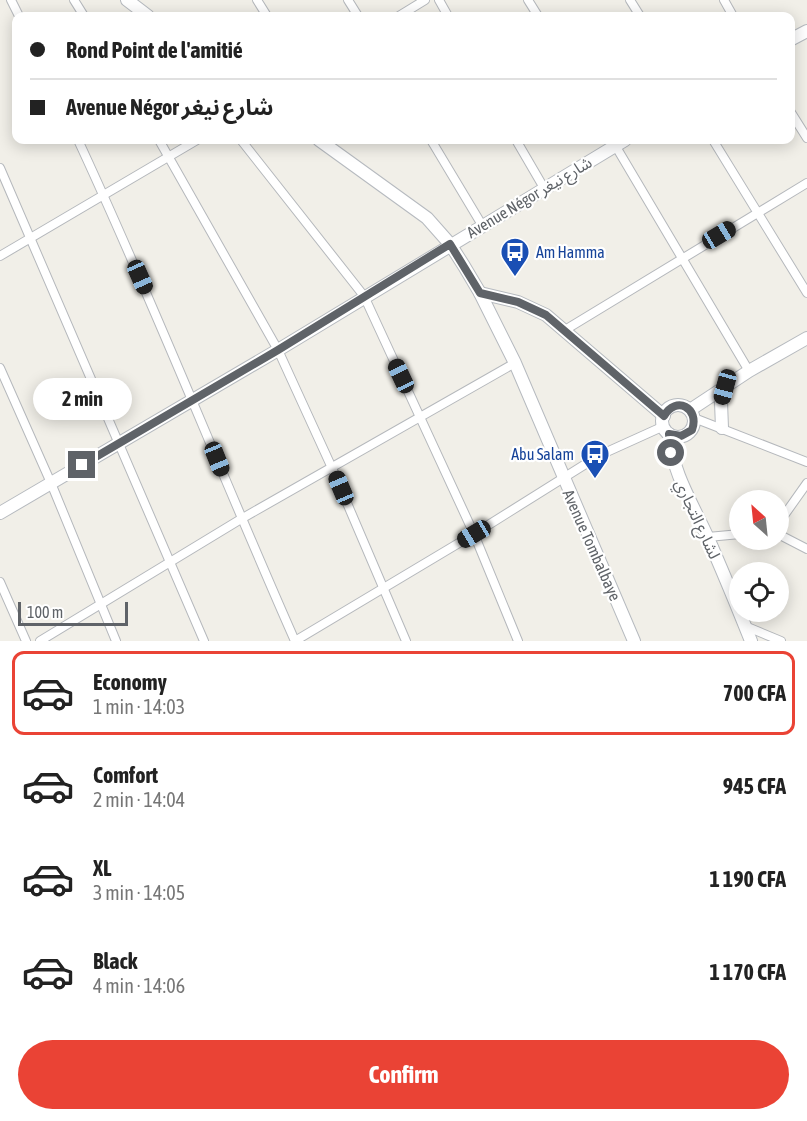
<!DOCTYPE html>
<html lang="en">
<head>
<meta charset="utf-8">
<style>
	:root { --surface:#fff; --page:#f6f6f6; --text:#222; --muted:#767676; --line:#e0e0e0; --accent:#ea4335 }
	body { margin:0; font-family:"Asap Condensed","Noto Sans Arabic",sans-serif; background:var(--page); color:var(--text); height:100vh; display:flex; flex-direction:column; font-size:22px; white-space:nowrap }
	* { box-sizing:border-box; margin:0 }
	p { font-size:20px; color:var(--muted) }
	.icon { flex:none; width:33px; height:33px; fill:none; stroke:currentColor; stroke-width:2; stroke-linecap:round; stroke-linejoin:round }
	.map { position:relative; height:641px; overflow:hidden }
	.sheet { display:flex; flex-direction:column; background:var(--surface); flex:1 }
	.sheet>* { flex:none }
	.guide { position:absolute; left:12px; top:12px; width:783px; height:132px; border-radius:12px; box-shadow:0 3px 15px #0003; display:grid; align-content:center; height:132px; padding:0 18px; background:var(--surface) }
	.needle { width:39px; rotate:333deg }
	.tools { position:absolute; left:729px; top:490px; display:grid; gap:12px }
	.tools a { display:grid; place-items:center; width:60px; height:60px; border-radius:50%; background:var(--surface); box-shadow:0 3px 15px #0003; font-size:30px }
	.scale { position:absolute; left:18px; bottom:15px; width:110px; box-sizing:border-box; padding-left:6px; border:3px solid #5f6368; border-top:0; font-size:16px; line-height:21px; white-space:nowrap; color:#5f6368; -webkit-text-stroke:4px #fff; paint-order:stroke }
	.end { position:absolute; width:27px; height:27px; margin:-14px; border:8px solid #5f6368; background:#fff; box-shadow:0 0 0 3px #fff }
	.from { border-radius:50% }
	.bubble { position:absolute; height:42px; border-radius:21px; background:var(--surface); box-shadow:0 3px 15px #0003; font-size:20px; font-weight:700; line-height:42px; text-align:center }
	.car { position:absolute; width:18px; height:36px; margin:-18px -9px; border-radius:8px; box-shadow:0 0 4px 2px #0007; background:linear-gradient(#222 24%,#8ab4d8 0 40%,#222 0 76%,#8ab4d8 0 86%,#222 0) }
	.guide b { display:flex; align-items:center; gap:21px; height:57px; font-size:22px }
	.guide b+b { border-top:2px solid var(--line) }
	.guide i { width:15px; height:15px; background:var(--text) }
	ul { padding:10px 0 0; list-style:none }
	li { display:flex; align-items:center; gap:18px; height:84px; margin:0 12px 9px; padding:0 6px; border:3px solid transparent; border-radius:12px }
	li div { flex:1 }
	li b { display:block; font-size:22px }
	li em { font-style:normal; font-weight:700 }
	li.current { border-color:var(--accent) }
	li>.icon { width:54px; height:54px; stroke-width:1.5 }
	.cta { display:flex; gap:12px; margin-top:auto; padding:12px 18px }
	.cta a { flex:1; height:69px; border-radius:36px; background:var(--accent); color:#fff; font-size:24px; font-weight:700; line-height:69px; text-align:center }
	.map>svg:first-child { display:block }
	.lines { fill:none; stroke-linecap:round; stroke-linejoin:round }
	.street-casing { stroke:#b5b8bc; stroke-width:10 }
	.secondary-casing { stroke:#b6babf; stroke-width:14 }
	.street { stroke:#fff; stroke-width:8 }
	.secondary { stroke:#fff; stroke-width:12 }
	.route { stroke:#5f6368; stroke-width:8 }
	.labels { text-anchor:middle; stroke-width:4.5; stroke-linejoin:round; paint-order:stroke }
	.street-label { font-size:16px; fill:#5f6368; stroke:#fff }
	.transit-label { font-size:16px; fill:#164399; stroke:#fff; text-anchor:start }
</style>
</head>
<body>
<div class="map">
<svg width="807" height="641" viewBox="0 0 807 641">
	<rect width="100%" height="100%" fill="#f1efe8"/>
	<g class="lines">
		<g class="street-casing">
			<g id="street">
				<path d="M11,0L19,16"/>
				<path d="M74,0L84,16"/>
				<path d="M257,0L267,16"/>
				<path d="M348,0L358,16"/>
				<path d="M439,0L448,16"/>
				<path d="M528,0L538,16"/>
				<path d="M630,0L640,16"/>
				<path d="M724,0L733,16"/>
				<path d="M399,16L425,0"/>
				<path d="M790,111L807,138"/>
				<path d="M78,140C155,305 221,474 295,641"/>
				<path d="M159,140L278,350L332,468L406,641"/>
				<path d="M241,140L364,296L474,534L518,641"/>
				<path d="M431,140L482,225"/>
				<path d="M516,140L544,188"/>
				<path d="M612,140L749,371"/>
				<path d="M713,140L807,293"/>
				<path d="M0,168L204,641"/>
				<path d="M0,256L197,140"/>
				<path d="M565,330L807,183"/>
				<path d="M0,368L51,483L116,641"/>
				<path d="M694,418L807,462"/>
				<path d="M778,524L807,483"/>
				<path d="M778,534L807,549"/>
				<path d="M708,537L740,534"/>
				<path d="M0,582L26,641"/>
				<path d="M745,626L781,641"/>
				<path d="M40,641L241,519L515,363"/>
				<path d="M295,641L474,534L600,455L664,426"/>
			</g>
		</g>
		<g class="secondary-casing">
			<g id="secondary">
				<path d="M127,0L148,16"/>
				<path d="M790,40L807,31"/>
				<path d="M319,140L427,218L450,244L464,266L480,293L515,363L634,641"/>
				<path d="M480,293L518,302L546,315L664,416"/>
				<circle cx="678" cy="421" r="16"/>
				<path d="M690,410L749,371L807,338"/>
				<path d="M722,428L721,402L725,387"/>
				<path d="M669,434C672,472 692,503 708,538C723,572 737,606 751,641"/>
				<path d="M0,513L278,350L625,140"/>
			</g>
		</g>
		<use href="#street" class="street"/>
		<use href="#secondary" class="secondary"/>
	</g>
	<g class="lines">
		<path class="route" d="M82,465L278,350L450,244L480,293L518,302L546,315L664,416C676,395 700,408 692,430L681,436L669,434L671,453"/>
	</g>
	<defs>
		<g id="bus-pin" transform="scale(1.5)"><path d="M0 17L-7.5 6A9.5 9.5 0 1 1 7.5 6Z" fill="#1a4fb4" stroke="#fff"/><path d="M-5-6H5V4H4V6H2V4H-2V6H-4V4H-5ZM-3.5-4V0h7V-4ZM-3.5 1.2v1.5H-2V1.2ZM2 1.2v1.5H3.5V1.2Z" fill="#fff"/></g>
	</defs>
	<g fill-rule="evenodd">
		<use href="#bus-pin" x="515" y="252"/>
		<use href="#bus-pin" x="595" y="454"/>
	</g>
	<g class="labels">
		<g class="street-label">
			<text transform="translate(529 197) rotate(-31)" y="6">Avenue Négor شارع نيغر</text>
			<text transform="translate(698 519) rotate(65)" y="6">لشارع التجاري</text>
			<text transform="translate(592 545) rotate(66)" y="6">Avenue Tombalbaye</text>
		</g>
		<g class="transit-label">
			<text x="536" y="258">Am Hamma</text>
			<text x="574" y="460" text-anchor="end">Abu Salam</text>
		</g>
	</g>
</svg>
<div class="tools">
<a><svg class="needle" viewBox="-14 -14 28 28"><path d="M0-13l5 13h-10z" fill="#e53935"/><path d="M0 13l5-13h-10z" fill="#767676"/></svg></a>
<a><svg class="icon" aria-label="locate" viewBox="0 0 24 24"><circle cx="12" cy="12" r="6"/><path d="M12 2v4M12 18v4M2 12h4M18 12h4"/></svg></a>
</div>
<div class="scale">100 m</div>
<i class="end from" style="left:671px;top:453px"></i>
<i class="end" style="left:82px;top:465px"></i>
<div class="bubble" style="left:33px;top:378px;width:99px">2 min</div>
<i class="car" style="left:719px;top:235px;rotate:59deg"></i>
<i class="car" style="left:140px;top:277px;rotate:156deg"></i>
<i class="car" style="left:401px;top:376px;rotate:335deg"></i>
<i class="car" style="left:725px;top:387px;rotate:195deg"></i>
<i class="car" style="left:217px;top:459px;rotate:158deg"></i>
<i class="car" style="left:341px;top:488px;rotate:337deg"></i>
<i class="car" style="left:474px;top:534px;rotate:239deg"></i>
<div class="guide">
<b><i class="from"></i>Rond Point de l'amitié</b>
<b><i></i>Avenue Négor شارع نيغر</b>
</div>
</div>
<section class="sheet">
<ul>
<li class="current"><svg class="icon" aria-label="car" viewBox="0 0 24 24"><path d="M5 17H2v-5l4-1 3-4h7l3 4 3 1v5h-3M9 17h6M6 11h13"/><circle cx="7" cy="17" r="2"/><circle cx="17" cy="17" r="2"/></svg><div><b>Economy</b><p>1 min · 14:03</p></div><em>700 CFA</em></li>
<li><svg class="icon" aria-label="car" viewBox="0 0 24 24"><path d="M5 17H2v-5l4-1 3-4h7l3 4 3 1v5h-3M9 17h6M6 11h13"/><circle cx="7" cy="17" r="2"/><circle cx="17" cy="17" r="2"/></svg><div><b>Comfort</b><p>2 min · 14:04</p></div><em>945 CFA</em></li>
<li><svg class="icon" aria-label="car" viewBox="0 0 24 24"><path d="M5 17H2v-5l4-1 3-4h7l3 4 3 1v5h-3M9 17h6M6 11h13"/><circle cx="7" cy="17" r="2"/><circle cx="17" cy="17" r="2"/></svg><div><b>XL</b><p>3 min · 14:05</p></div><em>1 190 CFA</em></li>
<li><svg class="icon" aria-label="car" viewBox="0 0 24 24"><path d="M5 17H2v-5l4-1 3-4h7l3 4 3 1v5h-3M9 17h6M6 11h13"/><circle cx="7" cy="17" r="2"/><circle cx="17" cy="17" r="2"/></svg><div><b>Black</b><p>4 min · 14:06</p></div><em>1 170 CFA</em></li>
</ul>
<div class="cta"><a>Confirm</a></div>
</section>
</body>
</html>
